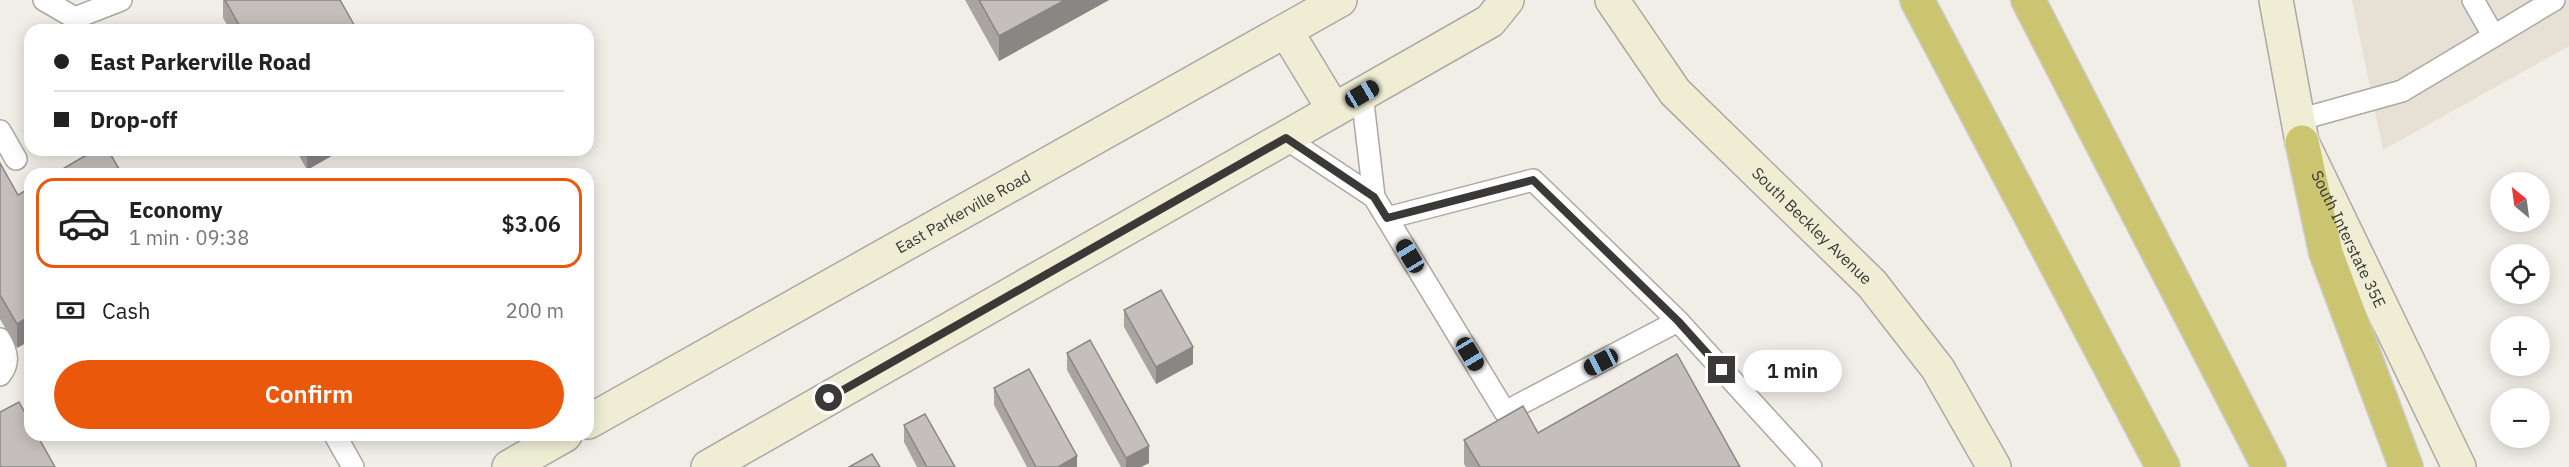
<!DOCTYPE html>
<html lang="en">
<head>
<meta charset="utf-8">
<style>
	:root { --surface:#fff; --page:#f2f2f2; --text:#222; --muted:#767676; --line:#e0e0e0; --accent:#ea580c }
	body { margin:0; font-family:"IBM Plex Sans",sans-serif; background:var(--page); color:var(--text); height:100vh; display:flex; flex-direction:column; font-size:22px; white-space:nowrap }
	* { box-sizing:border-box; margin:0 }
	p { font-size:20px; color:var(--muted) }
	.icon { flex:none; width:33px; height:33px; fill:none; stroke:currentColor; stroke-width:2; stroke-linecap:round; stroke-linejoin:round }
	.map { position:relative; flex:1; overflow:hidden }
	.sheet { position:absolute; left:24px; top:168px; width:570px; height:273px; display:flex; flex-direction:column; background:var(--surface); border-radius:18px; box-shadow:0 3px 15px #0003 }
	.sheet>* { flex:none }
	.top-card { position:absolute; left:24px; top:24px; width:570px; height:132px; border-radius:18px; box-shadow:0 3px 15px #0003; display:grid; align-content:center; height:132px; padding:0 30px; background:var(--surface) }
	.needle { width:39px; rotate:331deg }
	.buttons { position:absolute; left:2490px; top:172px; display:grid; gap:12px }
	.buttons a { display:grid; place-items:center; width:60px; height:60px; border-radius:50%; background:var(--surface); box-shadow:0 3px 15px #0003; font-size:30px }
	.end { position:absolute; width:27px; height:27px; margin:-14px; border:8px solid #3a3937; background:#fff; box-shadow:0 0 0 3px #fff }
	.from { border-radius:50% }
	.bubble { position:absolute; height:42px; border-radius:21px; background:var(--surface); box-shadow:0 3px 15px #0003; font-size:20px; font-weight:600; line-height:42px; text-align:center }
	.car { position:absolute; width:18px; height:36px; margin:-18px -9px; border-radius:8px; box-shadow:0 0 4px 2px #0007; background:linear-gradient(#222 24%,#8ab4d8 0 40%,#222 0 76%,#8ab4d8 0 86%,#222 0) }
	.top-card b { display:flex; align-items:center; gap:21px; height:57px; font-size:22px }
	.top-card b+b { border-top:2px solid var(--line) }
	.top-card i { width:15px; height:15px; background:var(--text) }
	ul { padding:10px 0 0; list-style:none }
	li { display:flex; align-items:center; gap:18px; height:90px; margin:0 12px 9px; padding:0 18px; border:3px solid var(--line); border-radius:18px }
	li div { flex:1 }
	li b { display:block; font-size:22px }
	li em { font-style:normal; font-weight:600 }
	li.on { border-color:var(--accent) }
	li>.icon { width:54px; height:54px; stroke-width:1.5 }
	.pay { display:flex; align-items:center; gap:15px; height:66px; padding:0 30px; font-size:22px }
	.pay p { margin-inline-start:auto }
	.button { display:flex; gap:12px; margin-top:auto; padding:12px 30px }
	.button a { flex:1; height:69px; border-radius:36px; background:var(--accent); color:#fff; font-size:24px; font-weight:600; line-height:69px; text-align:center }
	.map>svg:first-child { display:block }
	.built { fill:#e7e0d5 }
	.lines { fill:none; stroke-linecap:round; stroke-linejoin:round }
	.service-casing { stroke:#aca9a4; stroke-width:24 }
	.secondary-casing { stroke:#aca9a4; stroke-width:36 }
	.motorway-casing { stroke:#cccccb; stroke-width:36 }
	.service { stroke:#fff; stroke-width:21 }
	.secondary { stroke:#efeed5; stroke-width:33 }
	.motorway { stroke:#cbc572; stroke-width:33 }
	.wall { fill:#a9a4a2 }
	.shaded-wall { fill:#898684 }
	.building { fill:#c4bfbc; stroke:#898684; stroke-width:1.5 }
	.route { stroke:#3a3937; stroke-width:8 }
	.labels { text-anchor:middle; stroke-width:4.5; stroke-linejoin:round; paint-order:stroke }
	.street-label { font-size:16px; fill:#3a3937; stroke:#fff }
</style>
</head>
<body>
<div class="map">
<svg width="2569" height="467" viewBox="0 0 2569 467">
	<rect width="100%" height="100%" fill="#f1eee8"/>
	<path class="built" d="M2352,0H2569V46L2383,150Z"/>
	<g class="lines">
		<g class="service-casing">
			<g id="service">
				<path d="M44,0L75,18L121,0"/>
				<path d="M2473,0L2493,35"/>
				<path d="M1362,94L1374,197"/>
				<path d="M2298,120L2402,91L2554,0"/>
				<path d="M0,131L16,159"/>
				<path d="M1285,138L1374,197L1505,412L1678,321L1811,467"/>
				<path d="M1387,218L1533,180L1678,321"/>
				<path d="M0,339C7,353 10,363 0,375"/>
				<path d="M335,435L353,467"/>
			</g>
		</g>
		<g class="secondary-casing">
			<g id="secondary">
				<path id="s1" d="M1612,0L1675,92L1872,284L1938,369L1994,467"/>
				<path id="s2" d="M2276,0L2302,142L2459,467"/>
				<path d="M1286,31L1334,110"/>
				<path id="s3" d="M588,422L1340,0"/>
				<path d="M509,467L565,435"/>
				<path d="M708,467L1490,21L1507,0"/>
			</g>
		</g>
		<g class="motorway-casing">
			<g id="motorway">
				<path d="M1917,0L2163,467"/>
				<path d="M2028,0L2269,467"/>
				<path d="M2302,142L2326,253L2406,467"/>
			</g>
		</g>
		<use href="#service" class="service"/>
		<use href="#secondary" class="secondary"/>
		<use href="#motorway" class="motorway"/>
	</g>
	<g class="wall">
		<path d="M223,0H340L357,30H230L223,18Z"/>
		<path d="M965,0H1109L999,61Z"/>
		<path d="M296,150H342L307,170Z"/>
		<path d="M0,163L18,195L17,348L0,319Z"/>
		<path d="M1124,310L1193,364L1156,384L1124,327Z"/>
		<path d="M1067,353L1149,463L1141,467H1121L1067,370Z"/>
		<path d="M994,388L1077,467H1027L994,405Z"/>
		<path d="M904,425L955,467H917L904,442Z"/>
		<path d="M1464,440L1740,467H1466L1464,464Z"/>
	</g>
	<g class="shaded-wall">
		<path d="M1065,0H1109L999,61V36Z"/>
		<path d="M307,150H342L307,170Z"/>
		<path d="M30,316V341L17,348V324Z"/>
		<path d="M1193,347V364L1156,384V367Z"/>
		<path d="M382,435H389L382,439Z"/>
		<path d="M1149,446V463L1141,467H1126V458Z"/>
		<path d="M1077,456V467H1058Z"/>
	</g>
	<g class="building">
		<path d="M225,0H340L357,30H242Z"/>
		<path d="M979,0H1065L999,36Z"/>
		<path d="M95,150H108L122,174H54Z"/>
		<path d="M0,163L18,195L30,188V316L17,324L0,295Z"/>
		<path d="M1161,290L1193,347L1156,367L1124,310Z"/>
		<path d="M1090,340L1149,446L1126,458L1067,353Z"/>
		<path d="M1677,354L1740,467H1480L1464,440L1523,406L1538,433Z"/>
		<path d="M1029,369L1077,456L1058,467H1036L994,388Z"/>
		<path d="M19,402L30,422V435H37L55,467H0V412Z"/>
		<path d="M925,414L955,467H927L904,425Z"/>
		<path d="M872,454L880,467H849Z"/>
	</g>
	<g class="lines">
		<path class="route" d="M829,398L1286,138L1374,197L1387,218L1533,180L1678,321L1722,370"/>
	</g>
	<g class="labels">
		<g class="street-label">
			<text dy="6" stroke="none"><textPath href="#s3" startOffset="430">East Parkerville Road</textPath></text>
			<text dy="6" stroke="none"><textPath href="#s1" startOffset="303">South Beckley Avenue</textPath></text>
			<text dy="6" stroke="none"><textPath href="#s2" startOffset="252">South Interstate 35E</textPath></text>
		</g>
	</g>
</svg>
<div class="buttons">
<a><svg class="needle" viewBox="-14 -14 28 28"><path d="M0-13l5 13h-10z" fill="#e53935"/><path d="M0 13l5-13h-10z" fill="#767676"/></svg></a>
<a><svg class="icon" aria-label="locate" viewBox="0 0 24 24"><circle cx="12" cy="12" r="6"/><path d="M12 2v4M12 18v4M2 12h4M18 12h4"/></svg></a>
<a>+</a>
<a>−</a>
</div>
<i class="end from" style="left:829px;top:398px"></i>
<i class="end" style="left:1722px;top:370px"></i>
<div class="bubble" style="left:1743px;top:350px;width:99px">1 min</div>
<i class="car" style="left:1362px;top:94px;rotate:60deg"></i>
<i class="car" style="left:1410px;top:256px;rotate:329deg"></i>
<i class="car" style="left:1470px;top:354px;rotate:149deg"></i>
<i class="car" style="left:1601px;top:362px;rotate:242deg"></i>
<div class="top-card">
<b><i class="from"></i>East Parkerville Road</b>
<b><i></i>Drop-off</b>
</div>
<section class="sheet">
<ul>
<li class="on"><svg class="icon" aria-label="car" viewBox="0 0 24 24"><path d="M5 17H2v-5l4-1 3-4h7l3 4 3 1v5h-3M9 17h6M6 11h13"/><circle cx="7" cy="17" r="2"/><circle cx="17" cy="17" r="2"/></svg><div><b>Economy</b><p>1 min · 09:38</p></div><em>$3.06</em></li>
</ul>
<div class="pay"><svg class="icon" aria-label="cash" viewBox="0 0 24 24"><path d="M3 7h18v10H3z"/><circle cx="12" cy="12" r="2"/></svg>Cash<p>200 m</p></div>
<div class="button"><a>Confirm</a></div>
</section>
</div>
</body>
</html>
